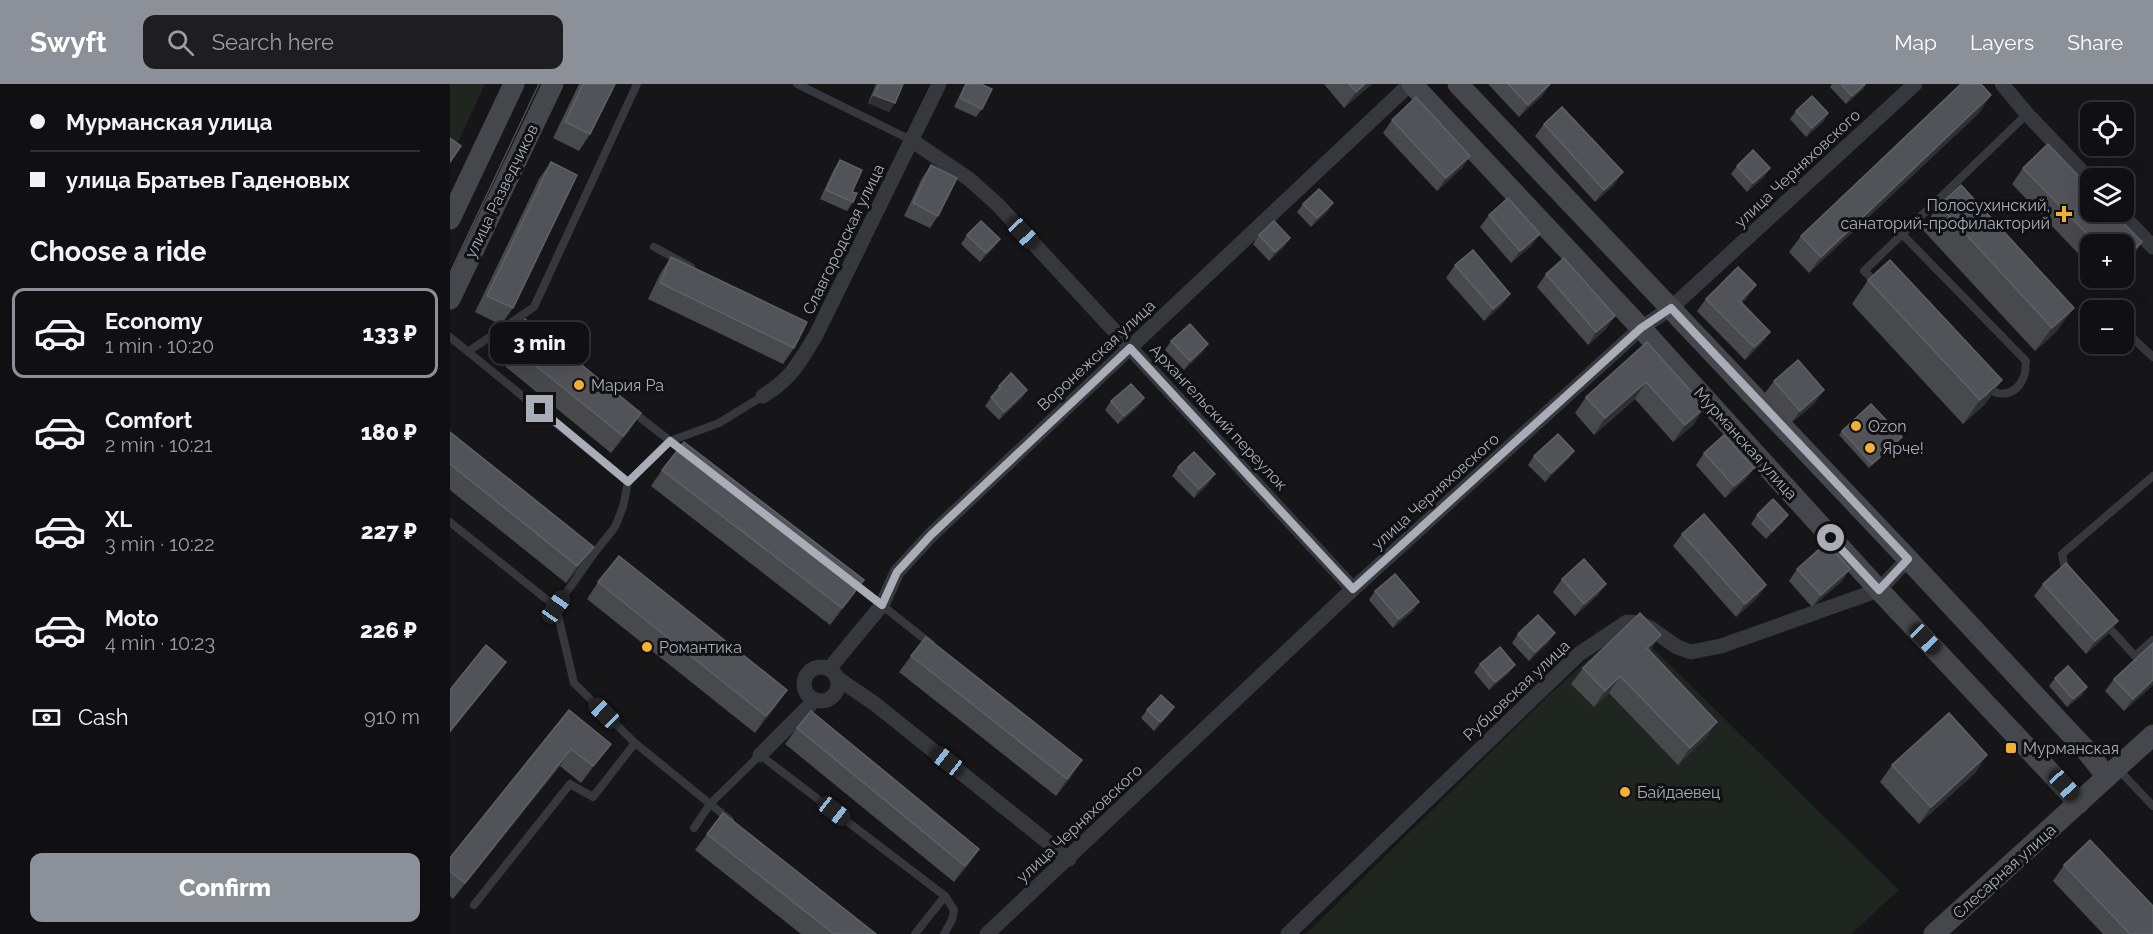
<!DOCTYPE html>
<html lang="en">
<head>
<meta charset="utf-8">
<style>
	:root { --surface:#101012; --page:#1e1e20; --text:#f1f3f6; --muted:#9c9d9f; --line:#303032; --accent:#8c9099 }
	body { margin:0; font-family:Raleway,sans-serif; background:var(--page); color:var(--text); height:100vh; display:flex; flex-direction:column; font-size:22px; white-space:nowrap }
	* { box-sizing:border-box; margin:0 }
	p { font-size:20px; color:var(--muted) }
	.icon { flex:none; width:33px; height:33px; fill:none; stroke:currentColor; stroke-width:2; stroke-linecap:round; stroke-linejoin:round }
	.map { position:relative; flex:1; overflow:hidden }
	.side { display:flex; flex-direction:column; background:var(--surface); width:450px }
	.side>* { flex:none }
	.top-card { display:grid; align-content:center; height:132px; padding:0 30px; background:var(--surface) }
	.controls { position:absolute; left:1630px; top:18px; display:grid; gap:12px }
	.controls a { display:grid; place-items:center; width:54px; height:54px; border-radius:12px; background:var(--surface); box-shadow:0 6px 24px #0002,0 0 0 2px var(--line); font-size:30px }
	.end { position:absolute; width:27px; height:27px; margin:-14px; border:8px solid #a8adb8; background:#111; box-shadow:0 0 0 3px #111 }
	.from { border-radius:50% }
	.bubble { position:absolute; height:42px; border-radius:12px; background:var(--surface); box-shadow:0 6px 24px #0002,0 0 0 2px var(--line); font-size:20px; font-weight:800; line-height:42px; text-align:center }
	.car { position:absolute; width:18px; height:36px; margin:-18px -9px; border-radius:8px; box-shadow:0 0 4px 2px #0007; background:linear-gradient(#222 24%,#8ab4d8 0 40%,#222 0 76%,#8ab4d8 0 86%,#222 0) }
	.top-card b { display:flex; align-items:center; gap:21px; height:57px; font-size:22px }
	.top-card b+b { border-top:2px solid var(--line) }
	.top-card i { width:15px; height:15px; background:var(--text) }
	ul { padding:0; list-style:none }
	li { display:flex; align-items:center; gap:18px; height:90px; margin:0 12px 9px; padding:0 18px; border:3px solid transparent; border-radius:12px }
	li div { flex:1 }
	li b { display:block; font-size:22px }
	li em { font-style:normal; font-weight:800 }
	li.selected { border-color:var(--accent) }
	li>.icon { width:54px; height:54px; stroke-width:1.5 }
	h2 { padding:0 30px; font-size:27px; line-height:72px }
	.pay { display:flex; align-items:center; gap:15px; height:66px; padding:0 30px; font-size:22px }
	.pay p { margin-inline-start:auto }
	.action { display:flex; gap:12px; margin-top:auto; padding:12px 30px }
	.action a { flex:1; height:69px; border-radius:12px; background:var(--accent); color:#fff; font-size:24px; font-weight:800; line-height:69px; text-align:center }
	header { display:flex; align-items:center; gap:36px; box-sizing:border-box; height:84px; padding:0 30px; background:var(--accent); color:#fff }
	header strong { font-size:28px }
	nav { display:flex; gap:33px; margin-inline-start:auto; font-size:21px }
	.search { width:420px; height:54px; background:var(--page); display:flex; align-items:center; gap:15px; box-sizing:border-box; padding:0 21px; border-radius:12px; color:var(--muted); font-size:22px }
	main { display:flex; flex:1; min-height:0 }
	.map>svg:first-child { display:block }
	.green { fill:#1e261f }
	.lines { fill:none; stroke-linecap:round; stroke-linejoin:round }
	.lane { stroke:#37383d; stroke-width:8 }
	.street { stroke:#37383d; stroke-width:15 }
	.secondary { stroke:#45474d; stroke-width:21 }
	.tram { stroke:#4a4c52; stroke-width:1.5 }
	.wall { fill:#47494d }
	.shaded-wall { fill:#2f3033 }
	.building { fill:#525359; stroke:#5f6168; stroke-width:1.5 }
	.route { stroke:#a8adb8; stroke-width:8 }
	.poi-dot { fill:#f2b134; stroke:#111113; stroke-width:2 }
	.labels { text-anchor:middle; stroke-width:6; stroke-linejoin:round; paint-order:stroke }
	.street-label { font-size:16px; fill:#a8adb8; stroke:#111113 }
	.poi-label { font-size:16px; fill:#a8adb8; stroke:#111113; text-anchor:start }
</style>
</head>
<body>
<header>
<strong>Swyft</strong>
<div class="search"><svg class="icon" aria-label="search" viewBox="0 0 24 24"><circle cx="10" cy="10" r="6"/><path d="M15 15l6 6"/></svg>Search here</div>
<nav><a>Map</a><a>Layers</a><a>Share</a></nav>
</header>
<main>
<section class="side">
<div class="top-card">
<b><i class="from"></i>Мурманская улица</b>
<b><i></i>улица Братьев Гаденовых</b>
</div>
<h2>Choose a ride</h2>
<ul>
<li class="selected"><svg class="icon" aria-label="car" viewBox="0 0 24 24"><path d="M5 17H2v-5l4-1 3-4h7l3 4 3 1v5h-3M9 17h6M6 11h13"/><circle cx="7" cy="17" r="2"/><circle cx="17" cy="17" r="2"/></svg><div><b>Economy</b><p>1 min · 10:20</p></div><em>133 ₽</em></li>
<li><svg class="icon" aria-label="car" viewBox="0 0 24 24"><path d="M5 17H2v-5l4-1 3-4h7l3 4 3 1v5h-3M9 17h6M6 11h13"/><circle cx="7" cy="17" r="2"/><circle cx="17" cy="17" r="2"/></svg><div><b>Comfort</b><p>2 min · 10:21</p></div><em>180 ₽</em></li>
<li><svg class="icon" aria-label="car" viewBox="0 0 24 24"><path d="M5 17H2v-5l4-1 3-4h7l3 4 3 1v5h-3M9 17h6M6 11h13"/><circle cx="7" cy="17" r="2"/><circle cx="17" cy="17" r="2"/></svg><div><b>XL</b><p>3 min · 10:22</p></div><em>227 ₽</em></li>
<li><svg class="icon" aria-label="car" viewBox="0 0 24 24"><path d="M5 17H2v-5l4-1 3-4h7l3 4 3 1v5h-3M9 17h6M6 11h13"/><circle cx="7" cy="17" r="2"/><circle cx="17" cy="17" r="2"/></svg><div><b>Moto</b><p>4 min · 10:23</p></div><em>226 ₽</em></li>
</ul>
<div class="pay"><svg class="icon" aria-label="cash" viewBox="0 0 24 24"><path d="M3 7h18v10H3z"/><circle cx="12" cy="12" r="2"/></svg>Cash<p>910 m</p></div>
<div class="action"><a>Confirm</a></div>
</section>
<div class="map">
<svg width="1703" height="850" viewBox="0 0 1703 850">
	<rect width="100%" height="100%" fill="#161618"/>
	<g class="green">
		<path d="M0,0H35L2,71L0,70Z"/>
		<path d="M1178,540L1449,806L1401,850H856L1099,611Z"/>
	</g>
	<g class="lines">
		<g class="lane">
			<path d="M347,0L461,56"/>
			<path d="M1451,149L1576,277C1575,282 1576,288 1574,292C1567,311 1550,315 1536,302"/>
			<path d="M204,163L241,183"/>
			<path d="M1427,199L1414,187L1577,30"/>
			<path d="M66,236L79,246"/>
			<path d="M1674,246L1703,273"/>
			<path d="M0,253L178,398"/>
			<path d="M19,267L84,223L187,0"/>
			<path d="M183,328L237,370"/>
			<path d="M0,438L106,523L124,599L185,659L280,736"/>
			<path d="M1616,489L1612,470L1703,392"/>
			<path d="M401,497L481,560"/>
			<path d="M106,523L145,468L165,443L173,423L178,398L220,357L269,339L313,312"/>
			<path d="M1654,538L1685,572L1703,556"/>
			<path d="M1668,685L1703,722"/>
			<path d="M244,744L260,720L310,671L495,812L504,826L502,836L494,850"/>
			<path d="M24,821L120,700L143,713L185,659"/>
			<path d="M465,850L495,812"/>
		</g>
		<g class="street">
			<path d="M1552,0L1577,30L1641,97"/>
			<path d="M461,56L519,95L548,121L903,505"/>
			<path d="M1669,128L1703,163"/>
			<path d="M313,312C342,294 349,279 366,251L489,0"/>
			<circle cx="371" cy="600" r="17"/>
			<path d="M379,585L432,521L447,488L481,451L960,0"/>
			<path d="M387,594L425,620L619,775"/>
			<path d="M310,671L365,616"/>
			<path d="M537,850L903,505L1191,244L1221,224L1465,0"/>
			<path d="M838,850L1129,570L1177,538L1188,539L1200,544L1227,563L1241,568L1271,562L1429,506L1458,475"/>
		</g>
		<g class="secondary">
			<path d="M962,0L1191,244L1429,506L1629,719"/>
			<path d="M1008,0L1458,475L1635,665L1657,693"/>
			<path d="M0,135L64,0"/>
			<path d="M0,215L103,0"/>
			<path d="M1484,850L1703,651"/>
		</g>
		<path class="tram" d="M0,189L89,0"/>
	</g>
	<g class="wall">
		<path d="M129,0H165L140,50L129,67L103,54Z"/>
		<path d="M426,0H453L439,28L418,19Z"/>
		<path d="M515,0H531L532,25L526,33L504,23Z"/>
		<path d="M874,0H922L894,24Z"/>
		<path d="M1038,0H1100L1092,12L1069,33Z"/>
		<path d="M1382,0H1416L1413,5L1396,20L1380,3Z"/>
		<path d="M1346,27L1378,29L1373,38L1356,53L1340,35Z"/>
		<path d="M1530,28L1359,189L1339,168L1351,152Z"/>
		<path d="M942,36L1020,72L1012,84L987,107L933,49Z"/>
		<path d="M1094,40L1164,101L1145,118L1085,52Z"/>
		<path d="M1598,60L1641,105V128H1663L1692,158L1681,175L1674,181V160H1641V183L1562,100L1573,84Z"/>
		<path d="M390,76L403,118L397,127L370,115L384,85Z"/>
		<path d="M101,78L63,224L51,241L25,228L89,95Z"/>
		<path d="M481,81L488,132L480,144L454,132L472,94Z"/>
		<path d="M1287,82L1320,84L1314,93L1297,108L1281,90Z"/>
		<path d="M883,119L877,128L861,143L847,128L853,120Z"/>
		<path d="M1489,121L1607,247L1585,267L1472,145Z"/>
		<path d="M1039,131L1081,162L1061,179L1030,143Z"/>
		<path d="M517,151L550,155L544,163L530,178L511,160Z"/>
		<path d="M809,151L840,154L834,163L819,177L803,160Z"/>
		<path d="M221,173L344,264L333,280L198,215L210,190Z"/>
		<path d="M1005,181L1060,210L1051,222L1034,237L996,194Z"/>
		<path d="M1096,190L1156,245L1138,261L1087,203Z"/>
		<path d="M1651,194H1662L1656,199Z"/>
		<path d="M1418,196L1552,296L1535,320L1513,340L1402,220Z"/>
		<path d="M1297,214L1292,219L1320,248L1311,260L1295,276L1247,227L1256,215Z"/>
		<path d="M721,257L758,260L752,269L734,286L715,266Z"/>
		<path d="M56,258L180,346L161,369L45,274Z"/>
		<path d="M1197,258L1244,340L1223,358L1185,315L1144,351L1125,329L1136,313Z"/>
		<path d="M1324,297L1365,319L1341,339L1315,309Z"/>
		<path d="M549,302L577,306L571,315L549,336L535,322L543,311V310Z"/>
		<path d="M694,314L688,323L668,340L655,326L661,317Z"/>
		<path d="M1392,347L1452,353L1449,357L1419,384L1389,351Z"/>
		<path d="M0,348L144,463L133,479L116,499L0,406Z"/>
		<path d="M1124,367L1118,375L1095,398L1078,381L1084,372Z"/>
		<path d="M1254,369L1304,384L1295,396L1275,414L1246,381Z"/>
		<path d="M728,383L759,399L744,414L722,392Z"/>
		<path d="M212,386L402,513L380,541L201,402Z"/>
		<path d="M1307,431H1338L1332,439L1316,455L1301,440Z"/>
		<path d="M1232,450L1316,501L1307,514L1286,533L1223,462Z"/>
		<path d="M1347,485H1400L1392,497L1362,523L1339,497Z"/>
		<path d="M1112,495L1156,500L1147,512L1125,532L1103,508Z"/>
		<path d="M148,498L326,622L305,649L137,515Z"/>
		<path d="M1593,500L1659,549L1636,570L1584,512Z"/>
		<path d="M925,507L963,527L943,544L919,516Z"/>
		<path d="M1068,550L1099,558L1079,577L1062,559Z"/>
		<path d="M1703,559V601L1674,627L1655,607L1664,595Z"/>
		<path d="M1200,567L1256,654L1228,681L1159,609L1144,623L1121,600L1133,584Z"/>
		<path d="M461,572L621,693L606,712L449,588Z"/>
		<path d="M1030,580L1059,589L1039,606L1024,588Z"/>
		<path d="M1605,594L1637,603L1631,612L1617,623L1599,602Z"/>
		<path d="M724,623L718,632L704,647L691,634L697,626Z"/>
		<path d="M119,626L161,660L149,676L131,699L110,682L3,815L0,812V774Z"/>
		<path d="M347,644L529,765L518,781L504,798L335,660Z"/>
		<path d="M1442,681L1526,688L1469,740L1430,698Z"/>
		<path d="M257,750L426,850H351L245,766Z"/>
		<path d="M1614,781L1703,850H1653L1603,797Z"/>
	</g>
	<g class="shaded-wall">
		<path d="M915,0H922L894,24L906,8Z"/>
		<path d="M1100,0L1092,12L1069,33L1078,21Z"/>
		<path d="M1415,0H1416L1413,5L1396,20L1402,12Z"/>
		<path d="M424,11L445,19L439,28L418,19Z"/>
		<path d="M1541,11L1530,28L1359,189L1371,173Z"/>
		<path d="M1378,29L1373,38L1356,53L1362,44Z"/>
		<path d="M1020,72L1012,84L987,107L996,94Z"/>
		<path d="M1320,84L1314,93L1297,108L1303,99Z"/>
		<path d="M1173,88L1164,101L1145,118L1154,106Z"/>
		<path d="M883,119L877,128L861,143L867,134Z"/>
		<path d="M1090,150L1081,162L1061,179L1070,167Z"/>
		<path d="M840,154L834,163L819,177L825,168Z"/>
		<path d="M550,155L544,163L530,178L536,169Z"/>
		<path d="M1692,158L1681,175L1674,181V176Z"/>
		<path d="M1306,201L1297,214L1281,230L1290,217Z"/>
		<path d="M1060,210L1051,222L1034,237L1043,225Z"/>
		<path d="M1624,224L1607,247L1585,267L1602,244Z"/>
		<path d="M1165,232L1156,245L1138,261L1146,248Z"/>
		<path d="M1320,248L1311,260L1295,276L1304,263Z"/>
		<path d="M758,260L752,269L734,286L740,277Z"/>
		<path d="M1552,296L1535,320L1513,340L1530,316Z"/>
		<path d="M1196,298L1185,315L1144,351L1155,334Z"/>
		<path d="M577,306L571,315L549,336L554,328Z"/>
		<path d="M1374,306L1365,319L1341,339L1350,327Z"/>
		<path d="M694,314L688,323L668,340L674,332Z"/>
		<path d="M1255,323L1244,340L1223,358L1235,341Z"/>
		<path d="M191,329L180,346L161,369L173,352Z"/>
		<path d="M1452,353L1449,357L1419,384L1422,380Z"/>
		<path d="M1124,367L1118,375L1095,398L1101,389Z"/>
		<path d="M1304,384L1295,396L1275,414L1284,402Z"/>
		<path d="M765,390L759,399L744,414L749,405Z"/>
		<path d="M1338,431L1332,439L1316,455L1322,447Z"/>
		<path d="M144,463L133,479L116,499L127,482Z"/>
		<path d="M1400,485L1392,497L1362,523L1371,511Z"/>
		<path d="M414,496L402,513L380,541L392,524Z"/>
		<path d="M1156,500L1147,512L1125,532L1134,520Z"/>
		<path d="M1316,501L1307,514L1286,533L1295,520Z"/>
		<path d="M969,518L963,527L943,544L949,535Z"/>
		<path d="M1668,537L1659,549L1636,570L1645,557Z"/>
		<path d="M1105,549L1099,558L1079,577L1085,568Z"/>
		<path d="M1211,551L1200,567L1197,564Z"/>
		<path d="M56,578L47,590L0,649V647Z"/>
		<path d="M1065,581L1059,589L1039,606L1045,598Z"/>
		<path d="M1170,592L1159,609L1144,623L1155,607Z"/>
		<path d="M1703,596V601L1674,627L1683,615Z"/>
		<path d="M1637,603L1631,612L1617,623L1623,615Z"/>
		<path d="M337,606L326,622L305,649L316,632Z"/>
		<path d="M724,623L718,632L704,647L710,638Z"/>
		<path d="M1267,638L1256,654L1228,681L1240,664Z"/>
		<path d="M161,660L149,676L131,699L143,682Z"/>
		<path d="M121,665L110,682L3,815L15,799Z"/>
		<path d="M1537,671L1526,688L1469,740L1481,723Z"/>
		<path d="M632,676L621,693L606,712L617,695Z"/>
		<path d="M529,765L518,781L504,798L515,782Z"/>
	</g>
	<g class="building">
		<path d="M133,0H165L140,50L115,38Z"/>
		<path d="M429,0H453L445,19L424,11Z"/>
		<path d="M516,0H531L542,5L532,25L510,14Z"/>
		<path d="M899,0H915L906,8Z"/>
		<path d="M1058,0H1100L1078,21Z"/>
		<path d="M1391,0H1415L1402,12Z"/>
		<path d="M1511,0H1531L1541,11L1371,173L1351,152Z"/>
		<path d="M1362,12L1378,29L1362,44L1346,27Z"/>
		<path d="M966,13L1020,72L996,94L942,36Z"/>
		<path d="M1112,23L1173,88L1154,106L1094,40Z"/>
		<path d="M0,54L11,62L0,78Z"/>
		<path d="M1598,60L1641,105V128H1663L1692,158L1674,176V160H1647L1573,84Z"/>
		<path d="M1303,66L1320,84L1303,99L1287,82Z"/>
		<path d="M390,76L412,86L402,108L407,109L403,118L376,106Z"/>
		<path d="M101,78L127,91L63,224L37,212Z"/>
		<path d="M481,81L507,94L488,132L463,119Z"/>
		<path d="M1511,101L1624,224L1602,244L1489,121Z"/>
		<path d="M869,105L883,119L867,134L853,120Z"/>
		<path d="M1058,114L1090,150L1070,167L1039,131Z"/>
		<path d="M531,137L550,155L536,169L517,151Z"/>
		<path d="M824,137L840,154L825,168L809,151Z"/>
		<path d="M1023,166L1060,210L1043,225L1005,181Z"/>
		<path d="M221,173L357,238L344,264L210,199Z"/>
		<path d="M1114,174L1165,232L1146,248L1096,190Z"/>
		<path d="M1440,176L1552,296L1530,316L1418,196Z"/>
		<path d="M1288,183L1306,201L1290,217L1320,248L1304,263L1256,215Z"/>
		<path d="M75,235L191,329L173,352L56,258Z"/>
		<path d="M740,240L758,260L740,277L721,257Z"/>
		<path d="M1197,258L1255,323L1235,341L1196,298L1155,334L1136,313Z"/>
		<path d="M1348,276L1374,306L1350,327L1324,297Z"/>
		<path d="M561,289L577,306L554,328L541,313L551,304L549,302Z"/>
		<path d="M681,300L694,314L674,332L661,317Z"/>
		<path d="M1421,320L1452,353L1422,380L1392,347Z"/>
		<path d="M0,348L144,463L127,482L0,380Z"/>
		<path d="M1108,350L1124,367L1101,389L1084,372Z"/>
		<path d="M1274,351L1304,384L1284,402L1254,369Z"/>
		<path d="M234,358L414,496L392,524L212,386Z"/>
		<path d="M744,368L765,390L749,405L728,383Z"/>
		<path d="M1323,415L1338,431L1322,447L1307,431Z"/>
		<path d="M1254,430L1316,501L1295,520L1232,450Z"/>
		<path d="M1377,458L1400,485L1371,511L1347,485Z"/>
		<path d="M169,472L337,606L316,632L148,498Z"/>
		<path d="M1134,475L1156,500L1134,520L1112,495Z"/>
		<path d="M1616,479L1668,537L1645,557L1593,500Z"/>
		<path d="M945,490L969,518L949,535L925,507Z"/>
		<path d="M1190,529L1211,551L1197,564L1267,638L1240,664L1170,592L1155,607L1133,584Z"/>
		<path d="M1088,531L1105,549L1085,568L1068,550Z"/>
		<path d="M476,553L632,676L617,695L461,572Z"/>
		<path d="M1703,559V596L1683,615L1664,595Z"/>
		<path d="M36,561L56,578L0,647V606Z"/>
		<path d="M1050,563L1065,581L1045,598L1030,580Z"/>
		<path d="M1618,582L1637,603L1623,615L1605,594Z"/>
		<path d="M711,611L724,623L710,638L697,626Z"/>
		<path d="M119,626L161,660L143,682L121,665L15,799L0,787V774Z"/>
		<path d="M361,627L529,765L515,782L347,644Z"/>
		<path d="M1499,629L1537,671L1481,723L1442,681Z"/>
		<path d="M273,729L426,850H384L257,750Z"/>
		<path d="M1640,756L1703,822V850H1680L1614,781Z"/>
	</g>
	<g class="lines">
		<path class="route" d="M90,325L178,398L220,357L432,521L447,488L481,451L680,264L903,505L1191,244L1221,224L1458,475L1429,506L1381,454"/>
	</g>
	<g class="poi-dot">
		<path d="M1611 121h6v6h6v6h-6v6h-6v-6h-6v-6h6z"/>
		<circle cx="129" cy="301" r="6"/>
		<circle cx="1406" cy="342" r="6"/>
		<circle cx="1420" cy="364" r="6"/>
		<circle cx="197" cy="563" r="6"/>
		<rect x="1555" y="658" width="12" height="12" rx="3"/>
		<circle cx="1175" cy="708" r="6"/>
	</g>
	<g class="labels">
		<g class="street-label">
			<text transform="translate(1347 84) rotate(-43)" y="6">улица Черняховского</text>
			<text transform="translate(51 107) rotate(-64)" y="6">улица Разведчиков</text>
			<text transform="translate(393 155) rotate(-64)" y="6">Славгородская улица</text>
			<text transform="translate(646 271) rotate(-43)" y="6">Воронежская улица</text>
			<text transform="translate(769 333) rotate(47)" y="6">Архангельский переулок</text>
			<text transform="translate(1296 359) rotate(48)" y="6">Мурманская улица</text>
			<text transform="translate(985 407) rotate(-42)" y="6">улица Черняховского</text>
			<text transform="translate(1066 606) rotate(-43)" y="6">Рубцовская улица</text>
			<text transform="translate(629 739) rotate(-43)" y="6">улица Черняховского</text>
			<text transform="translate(1554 787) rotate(-42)" y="6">Слесарная улица</text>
		</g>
		<g class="poi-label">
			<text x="1600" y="127" text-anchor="end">Полосухинский,<tspan x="1600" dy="18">санаторий-профилакторий</tspan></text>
			<text x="141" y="307">Мария Ра</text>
			<text x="1418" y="348">Ozon</text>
			<text x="1432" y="370">Ярче!</text>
			<text x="209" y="569">Романтика</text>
			<text x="1573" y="670">Мурманская</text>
			<text x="1187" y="714">Байдаевец</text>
		</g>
	</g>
</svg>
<div class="controls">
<a><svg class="icon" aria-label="locate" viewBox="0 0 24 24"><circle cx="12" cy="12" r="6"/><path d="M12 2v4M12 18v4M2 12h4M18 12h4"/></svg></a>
<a><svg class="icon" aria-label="layers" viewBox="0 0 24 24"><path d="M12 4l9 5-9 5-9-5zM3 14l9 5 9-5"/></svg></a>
<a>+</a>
<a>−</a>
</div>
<i class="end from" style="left:1381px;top:454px"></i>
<i class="end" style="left:90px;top:325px"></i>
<div class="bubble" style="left:40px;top:238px;width:99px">3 min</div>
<i class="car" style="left:573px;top:149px;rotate:137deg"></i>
<i class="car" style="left:106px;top:523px;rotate:35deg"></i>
<i class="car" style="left:1475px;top:555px;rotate:136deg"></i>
<i class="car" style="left:154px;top:629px;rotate:314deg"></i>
<i class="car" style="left:497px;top:677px;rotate:308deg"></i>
<i class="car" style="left:1614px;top:701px;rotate:138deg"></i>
<i class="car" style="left:384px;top:727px;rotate:128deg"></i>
</div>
</main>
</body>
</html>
